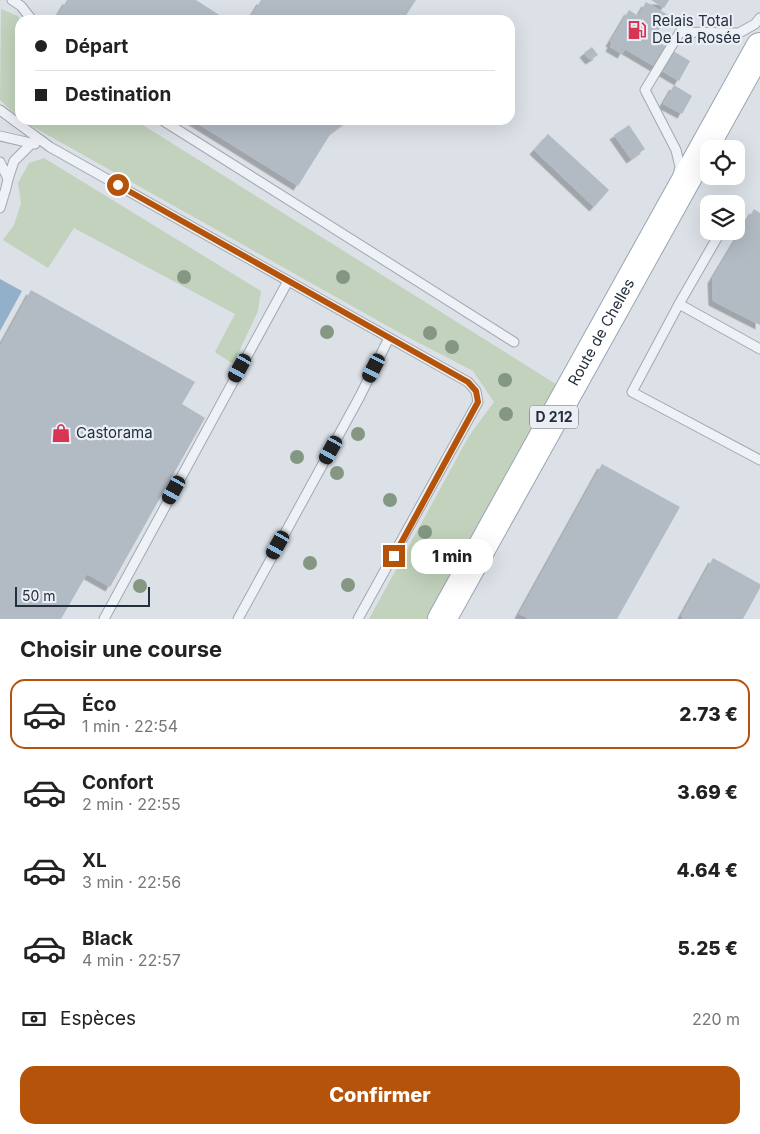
<!DOCTYPE html>
<html lang="fr">
<head>
<meta charset="utf-8">
<style>
	:root { --surface:#fff; --page:#f2f2f2; --text:#222; --muted:#767676; --line:#e0e0e0; --accent:#b45309 }
	body { margin:0; font-family:Inter,sans-serif; background:var(--page); color:var(--text); height:100vh; display:flex; flex-direction:column; font-size:19px; white-space:nowrap }
	* { box-sizing:border-box; margin:0 }
	p { font-size:16px; color:var(--muted) }
	.icon { flex:none; width:28px; height:28px; fill:none; stroke:currentColor; stroke-width:2; stroke-linecap:round; stroke-linejoin:round }
	.map { position:relative; height:619px; overflow:hidden }
	.details { display:flex; flex-direction:column; background:var(--surface); flex:1 }
	.details>* { flex:none }
	.top-card { position:absolute; left:15px; top:15px; width:500px; height:110px; border-radius:15px; box-shadow:0 5px 20px #0002; display:grid; align-content:center; height:110px; padding:0 20px; background:var(--surface) }
	.fabs { position:absolute; left:700px; top:140px; display:grid; gap:10px }
	.fabs a { display:grid; place-items:center; width:45px; height:45px; border-radius:10px; background:var(--surface); box-shadow:0 5px 20px #0002; font-size:25px }
	.scale { position:absolute; left:15px; bottom:12px; width:135px; box-sizing:border-box; padding-left:5px; border:2px solid #242f3e; border-top:0; font-size:14px; line-height:18px; white-space:nowrap; color:#242f3e; -webkit-text-stroke:4px #ebeff5; paint-order:stroke }
	.end { position:absolute; width:22px; height:22px; margin:-11px; border:6px solid #b45309; background:#fff; box-shadow:0 0 0 2px #fff }
	.from { border-radius:50% }
	.bubble { position:absolute; height:35px; border-radius:15px; background:var(--surface); box-shadow:0 5px 20px #0002; font-size:16px; font-weight:800; line-height:35px; text-align:center }
	.car { position:absolute; width:15px; height:30px; margin:-15px -8px; border-radius:6px; box-shadow:0 0 4px 1px #0007; background:linear-gradient(#222 24%,#8ab4d8 0 40%,#222 0 76%,#8ab4d8 0 86%,#222 0) }
	.top-card b { display:flex; align-items:center; gap:18px; height:48px; font-size:19px }
	.top-card b+b { border-top:1px solid var(--line) }
	.top-card i { width:12px; height:12px; background:var(--text) }
	ul { padding:0; list-style:none }
	li { display:flex; align-items:center; gap:15px; height:70px; margin:0 10px 8px; padding:0 10px; border:2px solid transparent; border-radius:15px }
	li div { flex:1 }
	li b { display:block; font-size:19px }
	li em { font-style:normal; font-weight:800 }
	li.current { border-color:var(--accent) }
	li>.icon { width:45px; height:45px; stroke-width:1.5 }
	h2 { padding:0 20px; font-size:22px; line-height:60px }
	.pay { display:flex; align-items:center; gap:12px; height:55px; padding:0 20px; font-size:19px }
	.pay p { margin-inline-start:auto }
	.button { display:flex; gap:10px; margin-top:auto; padding:10px 20px }
	.button a { flex:1; height:58px; border-radius:15px; background:var(--accent); color:#fff; font-size:20px; font-weight:800; line-height:58px; text-align:center }
	.map>svg:first-child { display:block }
	.green { fill:#c2d2bc }
	.water { fill:#93b0ca }
	.building { fill:#b2bac4; filter:url(#shadow) }
	.lines { fill:none; stroke-linecap:round; stroke-linejoin:round }
	.service-casing { stroke:#a0a8b1; stroke-width:11 }
	.primary-casing { stroke:#9aa5b4; stroke-width:30 }
	.service { stroke:#eef1f5; stroke-width:9 }
	.primary { stroke:#fff; stroke-width:28 }
	.tree { fill:#839783 }
	.route { stroke:#b45309; stroke-width:6 }
	.labels { text-anchor:middle; stroke-width:4.5; stroke-linejoin:round; paint-order:stroke }
	.shield { fill:#ebeff5; stroke:#606975; stroke-width:1 }
	.shield-label { font-size:14px; font-weight:bold; fill:#242f3e }
	.poi-label { font-size:15px; fill:#242f3e; stroke:#ebeff5; text-anchor:start }
	.street-label { font-size:15px; fill:#242f3e; stroke:#ebeff5 }
</style>
</head>
<body>
<div class="map">
<svg width="760" height="619" viewBox="0 0 760 619">
	<defs>
		<filter id="shadow"><feDropShadow dx="-4.5" dy="4.5" stdDeviation="0" flood-color="#0004"/></filter>
	</defs>
	<rect width="100%" height="100%" fill="#dbe1e7"/>
	<g class="green">
		<path d="M1,9L18,16L20,21V119L0,100Z"/>
		<path d="M21,120H135L559,386L427,619H369L469,436L494,402L473,371L400,333Z"/>
		<path d="M44,158L261,291L258,311L233,364L215,352L235,314L74,228L48,268L3,240L14,225L21,203L18,183L29,163Z"/>
	</g>
	<path class="water" d="M0,279L22,291L0,331Z"/>
	<g class="building">
		<path d="M67,0H196L224,18L223,20H55Z"/>
		<path d="M261,0H416L403,20H249Z"/>
		<path d="M651,0H669L664,8Z"/>
		<path d="M646,2L668,15L653,39L690,61L679,81L625,49L622,54L610,47L612,43L610,42L629,10L638,16Z"/>
		<path d="M592,47L598,55L590,60L584,53Z"/>
		<path d="M674,85L692,96L682,114L663,104Z"/>
		<path d="M192,120H348L331,133L298,186Z"/>
		<path d="M629,125L645,149L631,159L614,135Z"/>
		<path d="M548,134L609,190L594,207L534,150Z"/>
		<path d="M754,209L760,213V325L713,301L712,279Z"/>
		<path d="M31,290L195,382L182,404L205,418L110,587L87,574L61,619H0V346Z"/>
		<path d="M602,464L680,507L617,619H527L528,618L519,614Z"/>
		<path d="M713,558L760,584V588L743,619H682L683,617L681,616Z"/>
	</g>
	<g class="lines">
		<g class="service-casing">
			<g id="service">
				<path d="M12,0L21,6L32,20"/>
				<path d="M0,110L50,147L468,382L476,391L478,402L358,619"/>
				<path d="M162,120L514,342"/>
				<path d="M0,136L35,144"/>
				<path d="M0,162L8,179L14,161L32,143"/>
				<path d="M678,175L680,167L676,150L645,90L680,32L739,33L755,24L760,18"/>
				<path d="M0,208L6,188L8,179"/>
				<path d="M721,231L679,304L760,349"/>
				<path d="M679,304L632,392L760,460"/>
				<path d="M104,619L288,281"/>
				<path d="M238,619L359,398L389,338"/>
			</g>
		</g>
		<g class="primary-casing">
			<g id="primary">
				<path id="s1" d="M442,619L760,47"/>
			</g>
		</g>
		<use href="#service" class="service"/>
		<use href="#primary" class="primary"/>
	</g>
	<g class="tree">
		<circle cx="184" cy="277" r="7"/>
		<circle cx="343" cy="277" r="7"/>
		<circle cx="327" cy="332" r="7"/>
		<circle cx="430" cy="333" r="7"/>
		<circle cx="452" cy="347" r="7"/>
		<circle cx="505" cy="380" r="7"/>
		<circle cx="506" cy="414" r="7"/>
		<circle cx="358" cy="434" r="7"/>
		<circle cx="297" cy="457" r="7"/>
		<circle cx="337" cy="473" r="7"/>
		<circle cx="390" cy="500" r="7"/>
		<circle cx="425" cy="532" r="7"/>
		<circle cx="310" cy="563" r="7"/>
		<circle cx="348" cy="585" r="7"/>
		<circle cx="140" cy="586" r="7"/>
	</g>
	<g class="lines">
		<path class="route" d="M118,185L468,382L476,391L478,402L394,556"/>
	</g>
	<defs>
		<g id="fuel-bare" transform="scale(1.5)"><path d="M-5.5-6h7V0h2V4h1.3V-2.5L3-4.5l.8-.8L6-3V5H2.5V1h-1V6h-7ZM-4.2-4.7v3.2H.2V-4.7Z" fill="#d83555" stroke="#ebeff5" stroke-width="2.5" paint-order="stroke"/></g>
		<g id="shop-bare" transform="scale(1.5)"><path d="M-5-2.5h2.3a2.7 3.5 0 0 1 5.4 0H5L5.5 6h-11ZM-1.5-2.5h3a1.5 2.3 0 0 0-3 0Z" fill="#d83555" stroke="#ebeff5" stroke-width="2.5" paint-order="stroke"/></g>
	</defs>
	<g fill-rule="evenodd">
		<use href="#fuel-bare" x="637" y="30"/>
		<use href="#shop-bare" x="61" y="433"/>
	</g>
	<g class="labels">
		<rect class="shield" x="530" y="405.5" width="48" height="23" rx="4"/>
		<g class="shield-label">
			<text x="554" y="422">D 212</text>
		</g>
		<g class="poi-label">
			<text x="652" y="26">Relais Total<tspan x="652" dy="17">De La Rosée</tspan></text>
			<text x="76" y="438">Castorama</text>
		</g>
		<g class="street-label">
			<text dy="5" stroke="none"><textPath href="#s1" startOffset="328">Route de Chelles</textPath></text>
		</g>
	</g>
</svg>
<div class="fabs">
<a><svg class="icon" aria-label="locate" viewBox="0 0 24 24"><circle cx="12" cy="12" r="6"/><path d="M12 2v4M12 18v4M2 12h4M18 12h4"/></svg></a>
<a><svg class="icon" aria-label="layers" viewBox="0 0 24 24"><path d="M12 4l9 5-9 5-9-5zM3 14l9 5 9-5"/></svg></a>
</div>
<div class="scale">50 m</div>
<i class="end from" style="left:118px;top:185px"></i>
<i class="end" style="left:394px;top:556px"></i>
<div class="bubble" style="left:411px;top:539px;width:82px">1 min</div>
<i class="car" style="left:240px;top:368px;rotate:209deg"></i>
<i class="car" style="left:374px;top:368px;rotate:207deg"></i>
<i class="car" style="left:331px;top:450px;rotate:209deg"></i>
<i class="car" style="left:174px;top:490px;rotate:209deg"></i>
<i class="car" style="left:278px;top:545px;rotate:209deg"></i>
<div class="top-card">
<b><i class="from"></i>Départ</b>
<b><i></i>Destination</b>
</div>
</div>
<section class="details">
<h2>Choisir une course</h2>
<ul>
<li class="current"><svg class="icon" aria-label="car" viewBox="0 0 24 24"><path d="M5 17H2v-5l4-1 3-4h7l3 4 3 1v5h-3M9 17h6M6 11h13"/><circle cx="7" cy="17" r="2"/><circle cx="17" cy="17" r="2"/></svg><div><b>Éco</b><p>1 min · 22:54</p></div><em>2.73 €</em></li>
<li><svg class="icon" aria-label="car" viewBox="0 0 24 24"><path d="M5 17H2v-5l4-1 3-4h7l3 4 3 1v5h-3M9 17h6M6 11h13"/><circle cx="7" cy="17" r="2"/><circle cx="17" cy="17" r="2"/></svg><div><b>Confort</b><p>2 min · 22:55</p></div><em>3.69 €</em></li>
<li><svg class="icon" aria-label="car" viewBox="0 0 24 24"><path d="M5 17H2v-5l4-1 3-4h7l3 4 3 1v5h-3M9 17h6M6 11h13"/><circle cx="7" cy="17" r="2"/><circle cx="17" cy="17" r="2"/></svg><div><b>XL</b><p>3 min · 22:56</p></div><em>4.64 €</em></li>
<li><svg class="icon" aria-label="car" viewBox="0 0 24 24"><path d="M5 17H2v-5l4-1 3-4h7l3 4 3 1v5h-3M9 17h6M6 11h13"/><circle cx="7" cy="17" r="2"/><circle cx="17" cy="17" r="2"/></svg><div><b>Black</b><p>4 min · 22:57</p></div><em>5.25 €</em></li>
</ul>
<div class="pay"><svg class="icon" aria-label="cash" viewBox="0 0 24 24"><path d="M3 7h18v10H3z"/><circle cx="12" cy="12" r="2"/></svg>Espèces<p>220 m</p></div>
<div class="button"><a>Confirmer</a></div>
</section>
</body>
</html>
